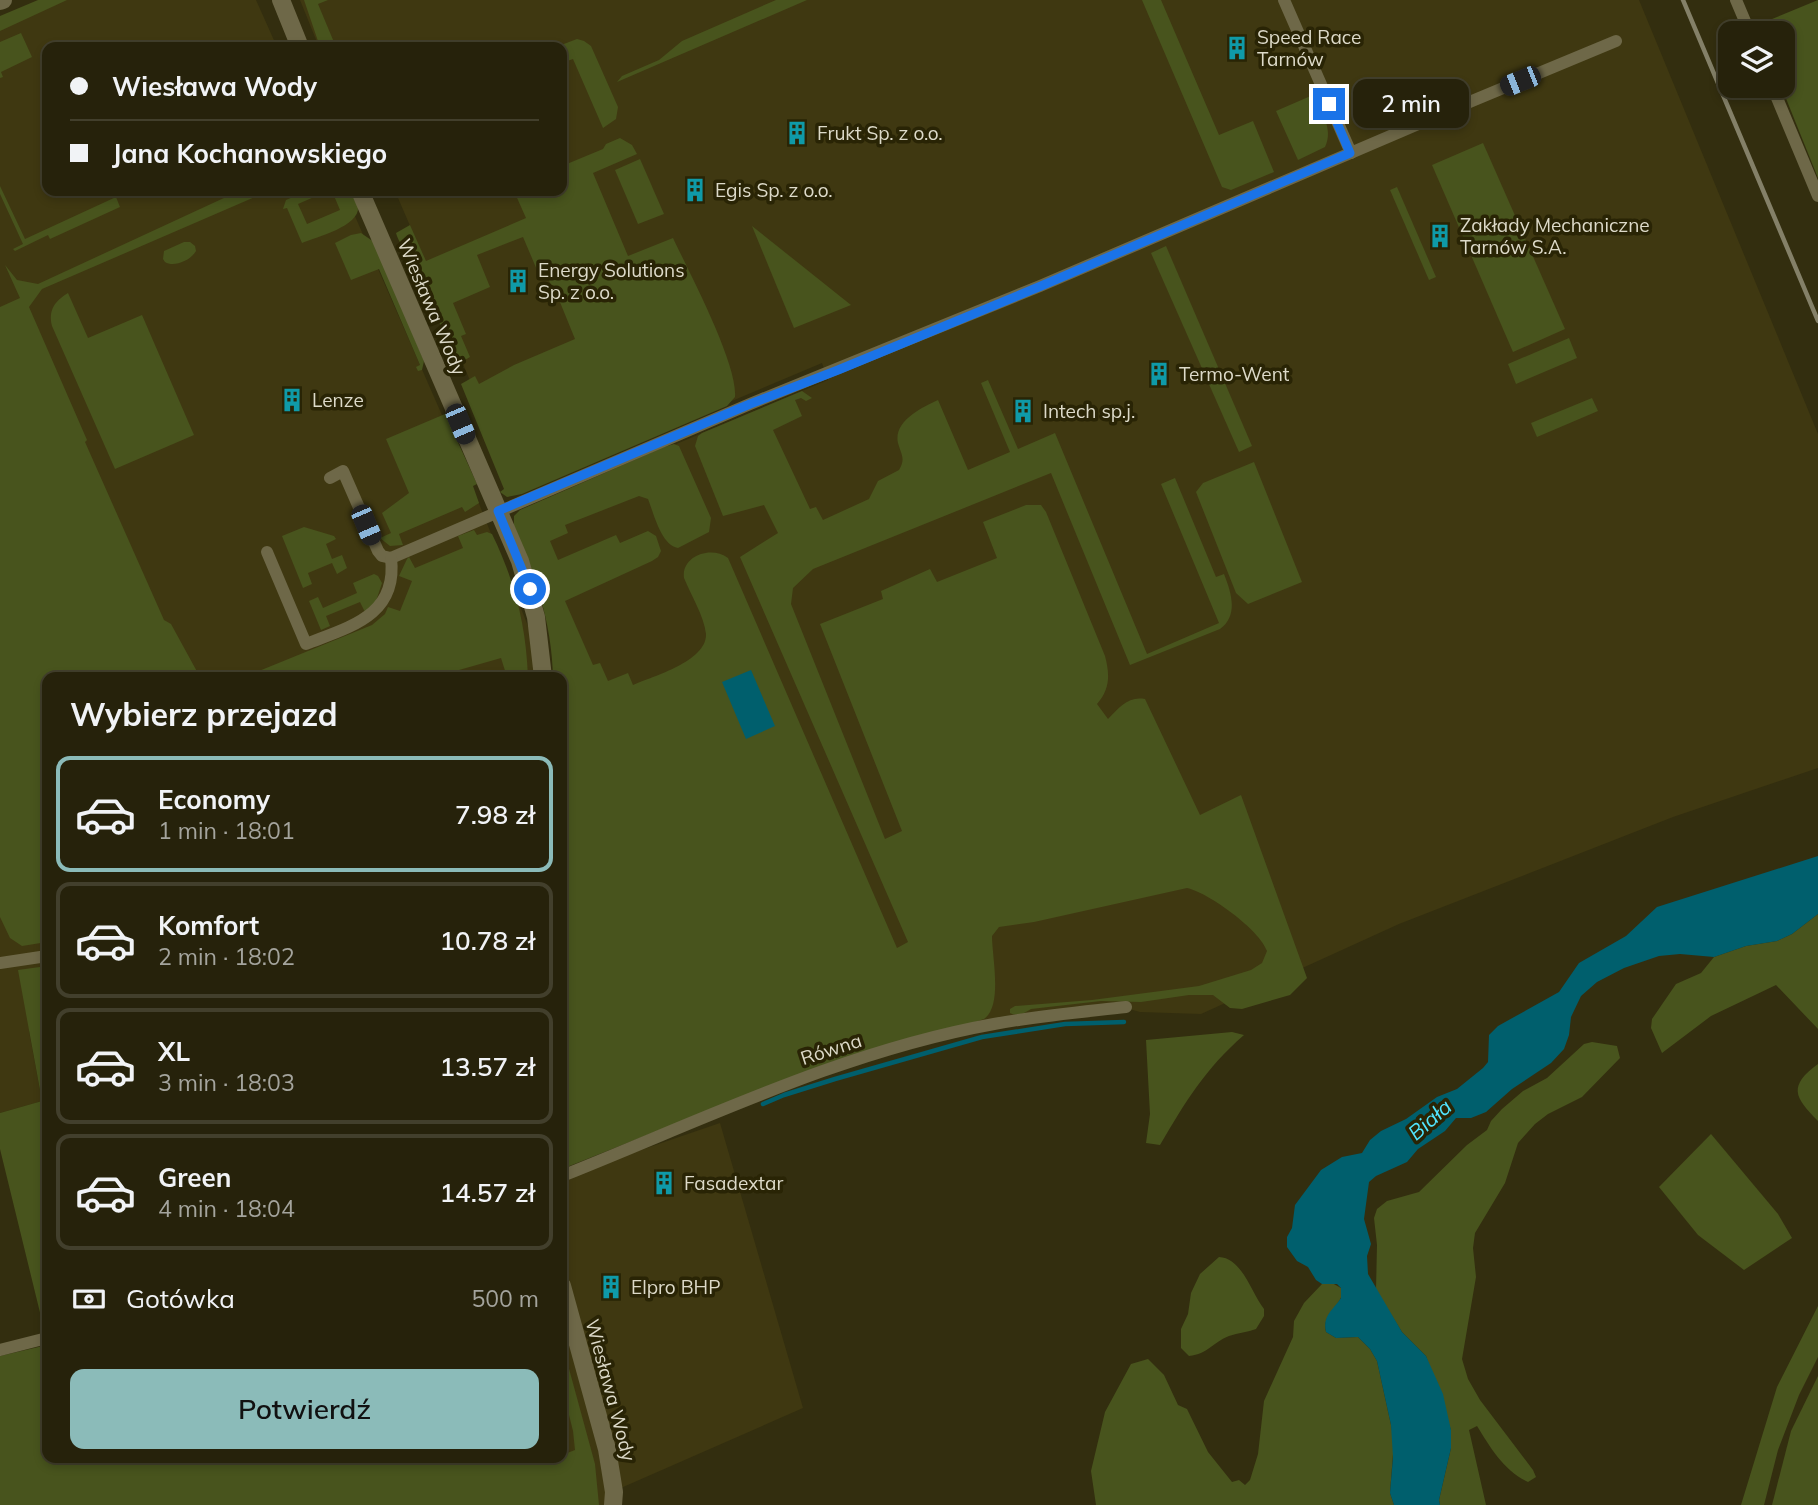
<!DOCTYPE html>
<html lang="pl">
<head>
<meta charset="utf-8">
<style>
	:root { --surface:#26220b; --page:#322f19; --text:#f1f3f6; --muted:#a4a49d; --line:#423f2c; --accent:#8bbbb9 }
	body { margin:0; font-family:Mulish,sans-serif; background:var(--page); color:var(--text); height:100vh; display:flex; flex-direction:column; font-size:26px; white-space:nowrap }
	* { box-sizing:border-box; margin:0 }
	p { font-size:23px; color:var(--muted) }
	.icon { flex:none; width:38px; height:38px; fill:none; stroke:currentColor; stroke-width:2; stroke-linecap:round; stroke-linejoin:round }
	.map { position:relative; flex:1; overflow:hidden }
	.details { position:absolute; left:42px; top:672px; width:525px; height:791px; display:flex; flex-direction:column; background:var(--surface); border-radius:14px; box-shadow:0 4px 10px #0003,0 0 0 2px var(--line) }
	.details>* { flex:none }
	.top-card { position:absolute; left:42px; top:42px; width:525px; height:154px; border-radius:14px; box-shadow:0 4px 10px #0003,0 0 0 2px var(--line); display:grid; align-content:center; height:154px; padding:0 28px; background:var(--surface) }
	.tools { position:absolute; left:1718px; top:21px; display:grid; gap:14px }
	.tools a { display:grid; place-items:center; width:77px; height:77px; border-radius:14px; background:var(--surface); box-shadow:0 4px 10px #0003,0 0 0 2px var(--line); font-size:35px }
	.end { position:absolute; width:32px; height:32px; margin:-16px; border:9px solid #1a73e8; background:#fff; box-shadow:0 0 0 4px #fff }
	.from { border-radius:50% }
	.bubble { position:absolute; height:49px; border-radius:14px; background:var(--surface); box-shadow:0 4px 10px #0003,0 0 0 2px var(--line); font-size:23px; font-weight:600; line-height:49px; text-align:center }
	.car { position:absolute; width:21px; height:42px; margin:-21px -10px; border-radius:9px; box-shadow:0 0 5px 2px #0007; background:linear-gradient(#222 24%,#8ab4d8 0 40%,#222 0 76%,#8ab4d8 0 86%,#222 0) }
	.top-card b { display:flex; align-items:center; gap:24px; height:66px; font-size:26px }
	.top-card b+b { border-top:2px solid var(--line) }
	.top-card i { width:18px; height:18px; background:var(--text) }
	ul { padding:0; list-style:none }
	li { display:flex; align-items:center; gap:21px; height:116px; margin:0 14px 10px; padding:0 14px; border:4px solid var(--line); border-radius:14px }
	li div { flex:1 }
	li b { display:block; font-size:26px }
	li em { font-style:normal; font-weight:600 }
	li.active { border-color:var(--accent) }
	li>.icon { width:63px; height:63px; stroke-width:1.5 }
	h2 { padding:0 28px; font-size:32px; line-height:84px }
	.pay { display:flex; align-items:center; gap:18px; height:77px; padding:0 28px; font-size:26px }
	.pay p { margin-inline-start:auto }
	.cta { display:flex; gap:14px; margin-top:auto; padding:14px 28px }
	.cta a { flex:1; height:80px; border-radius:14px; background:var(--accent); color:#111; font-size:28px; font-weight:600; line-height:80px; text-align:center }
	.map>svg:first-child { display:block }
	.built { fill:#3f3811 }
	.green { fill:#48541d }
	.water { fill:#005f6d }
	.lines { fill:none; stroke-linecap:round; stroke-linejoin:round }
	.stream { stroke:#005f6d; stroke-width:4.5 }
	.street { stroke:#6e6848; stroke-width:12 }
	.secondary { stroke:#6e6848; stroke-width:18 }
	.rail { stroke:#848068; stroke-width:4.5 }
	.route { stroke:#1a73e8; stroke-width:9 }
	.labels { text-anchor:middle; stroke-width:7; stroke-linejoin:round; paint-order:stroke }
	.poi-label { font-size:19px; fill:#dddac9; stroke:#292405; text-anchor:start }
	.street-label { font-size:19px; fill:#dddac9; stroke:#292405 }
	.water-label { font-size:21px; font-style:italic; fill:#51e4fe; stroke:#292405 }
</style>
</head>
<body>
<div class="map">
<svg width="1818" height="1505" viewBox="0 0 1818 1505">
	<rect width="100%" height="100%" fill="#332e0f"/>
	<g class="built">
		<path d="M48,0H256L277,47H47V191H344L462,461L542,661V677H47V1026L29,1031L42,1101L0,1113V21Z"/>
		<path d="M300,0H1639L1818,434V768L1673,817L1399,924L1201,1014L1140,1012L1126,1008L1044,1016L862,1059L615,695L578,658L527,532L520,510L828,380L822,363L518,491L452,339V323L395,191H562V47H319Z"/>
		<path d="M720,1123L803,1408L614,1491L608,1505H400L390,1458H562V1177Z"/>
	</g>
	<g class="green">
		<path d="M38,0H67L0,31V16Z"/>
		<path d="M304,0H328L318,4L336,47H320Z"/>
		<path d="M776,0H807L617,82L622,76L659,60L682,41Z"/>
		<path d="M1142,0H1161L1219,135L1253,121L1274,172L1231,190L1222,187Z"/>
		<path d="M1818,0V178L1781,86H1783V33H1758L1755,26Z"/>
		<path d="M21,33L32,57L1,72L3,77L0,78V42Z"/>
		<path d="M577,39L584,41L591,46L618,107L616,119L603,128L573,59L562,63V47H556Z"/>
		<path d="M1313,95C1321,112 1334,129 1325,147L1298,160L1276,111Z"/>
		<path d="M620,138L632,145L637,154L593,173L628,256L673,238C689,272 738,364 735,397L727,406L522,494L507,497L500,492L504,489L461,384L475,376L479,384L514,365L575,339L553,285H551L546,274L540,277L523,237L477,255L490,287L453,303L466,334L461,336L470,357L458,364L459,367L453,368C442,338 438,308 425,279C417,262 401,250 396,233L410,225L426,261L526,218L514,191H562V166L603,149L606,144Z"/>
		<path d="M1483,143L1565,329L1513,352L1432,165Z"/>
		<path d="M640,159L664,214L638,224L615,170Z"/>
		<path d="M0,186L25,239L116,197L120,207L50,239L48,235L15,251L13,249L23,244L0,194Z"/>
		<path d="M1397,187L1436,277L1429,280L1390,190Z"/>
		<path d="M239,191H269L42,289L29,307L87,440L85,442L164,620L171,624L200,677H47V942L22,946L10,938L0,917V307L20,298L5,265L17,280L38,284Z"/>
		<path d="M306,191H320L321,194L298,204L307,224L340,210L332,191H351C353,196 357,202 358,207C360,226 317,237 302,243L287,208L283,209L286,200Z"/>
		<path d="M752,226L851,305L794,328Z"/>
		<path d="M361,233L374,242L424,361L422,370L418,371L416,367L420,365L379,269L351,280L335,243L351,235Z"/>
		<path d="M184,242H190L195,246L196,251C191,260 174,268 165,262L163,259L164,251Z"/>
		<path d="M1166,246L1252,446L1239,452L1151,253Z"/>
		<path d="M68,293L88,338L142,315L194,435L115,469L52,326C48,310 55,301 68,293Z"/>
		<path d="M1569,338L1577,358L1516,384L1508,364Z"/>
		<path d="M988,380L1018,449L1055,433L1147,654L1219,623L1161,484L1175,478L1216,577L1224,574C1231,592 1239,615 1220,629L1130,665L1051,473L813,569L793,588L791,604L885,839L902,831L820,624L883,599L881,591L930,569L937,582L997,558L983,522L1026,505H1041L1046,512L1105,656C1110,675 1110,689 1097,704L1108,719C1120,707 1128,696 1145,699L1200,815L1241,795L1307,978L1290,995L1242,1009L1230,1008L1213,995H1189L1141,1002L1101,1001L1031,1009C1025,1013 1017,1017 1010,1013V1009L1015,1006L1092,1000L1199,986L1251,970L1262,963L1267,951C1260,930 1209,893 1187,888L1034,922L999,927L992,936C992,957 1003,1006 984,1019L732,1101L562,1169V677H553C552,623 535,574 514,526V516L520,510L664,447L674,444L679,446L711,518L709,532L678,548C661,545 654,514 648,499L639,496L565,525L568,533L550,541L558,560L616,535L620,543L648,531L656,536L661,551L658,557L652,561L565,601L593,665L600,663L608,681L628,673L633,685C654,676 707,661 706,634C704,616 691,595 684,578C681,556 711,545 728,558L897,948L908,942L740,557L778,533L764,505L723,516L695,446L698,436L702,433L802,391L812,398L806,401L801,398L795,400L802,416L773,430L810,509L816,507L823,520L869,499L878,481L899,470C906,459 901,454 898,443C893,421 923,407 938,400L968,470L1010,452L981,383Z"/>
		<path d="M1592,398L1598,411L1537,437L1531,423Z"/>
		<path d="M445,414L477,484L473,486L479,503L465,512L462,507L399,534L403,545L390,546L380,538L391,533L382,513L409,493L386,439Z"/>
		<path d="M1254,462L1302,582L1248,604L1236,593L1196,492L1203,483Z"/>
		<path d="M304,527L334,536L336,539L326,544L332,559L342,555L347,568L337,574L332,563L308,573L312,584L303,588L282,536Z"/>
		<path d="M474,530L477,535L487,532L492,534C515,581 526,625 528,677H507L501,658L459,670L461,677H244L372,625L385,614L388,607L400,611L412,581L399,576L407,559L409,557L415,568L463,548L458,536Z"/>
		<path d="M374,574L378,576L382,583L375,604L365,612L360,602L326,616L330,626L321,630L309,601L318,597L323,608L357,593L353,583Z"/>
		<path d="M1818,914V1029L1776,985L1711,1016L1662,1053L1651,1028L1652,1019L1676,984L1701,973L1714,957L1746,946L1777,941L1792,934Z"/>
		<path d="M47,966V1332L45,1333L0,1149V1113L42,1101L18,970Z"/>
		<path d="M1232,1032L1244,1035C1205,1069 1186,1101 1160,1145L1146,1143L1150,1114L1146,1040Z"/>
		<path d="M1592,1042L1617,1046L1620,1058L1582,1097L1548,1114L1535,1124L1518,1143L1505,1183L1475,1233L1473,1248L1476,1277L1462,1359L1468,1379L1480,1400L1533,1470L1536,1477L1528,1482C1504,1471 1490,1447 1477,1426L1469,1430L1486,1505H1440L1439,1500L1451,1448V1430L1426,1356L1402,1332L1376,1290L1377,1245L1374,1218L1377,1209L1387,1201L1419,1192L1467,1145L1487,1130L1491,1121L1502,1109L1523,1091L1547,1078L1584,1044Z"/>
		<path d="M1818,1064V1121C1794,1097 1788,1086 1818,1064Z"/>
		<path d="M1711,1134L1778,1214L1792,1238L1744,1270L1698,1235L1659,1187Z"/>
		<path d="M1219,1257C1242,1258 1251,1292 1264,1309V1316L1256,1329C1248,1332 1238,1333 1229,1336C1213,1342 1208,1354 1189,1356L1181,1348V1329L1188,1314L1191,1293L1200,1274Z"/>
		<path d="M1332,1283L1341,1288L1342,1295C1337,1309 1322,1315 1326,1332L1336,1338L1358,1337L1370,1349L1377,1361L1391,1425L1394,1441L1390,1493L1394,1505H1096L1091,1471L1105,1412L1131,1364L1148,1359L1164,1375L1178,1405L1187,1409L1208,1452L1232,1482L1239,1480L1245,1485L1250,1480L1258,1454L1264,1401L1293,1337L1294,1321L1304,1303L1322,1284Z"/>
		<path d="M1818,1306V1357L1799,1395L1778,1450L1764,1505H1741L1777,1387Z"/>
		<path d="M562,1343L595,1464L599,1505H0V1356L47,1345V1458H562V1455L575,1450L573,1431L562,1387Z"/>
		<path d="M1818,1376V1505H1772L1791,1431Z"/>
	</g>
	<g class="water">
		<path d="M751,670L775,726L746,739L722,682Z"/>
		<path d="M1818,856V914L1792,934L1777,941L1746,946L1714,957L1680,954L1659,956L1624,968L1597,982L1581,996L1571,1017L1569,1035L1564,1049L1551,1063L1512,1089L1486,1112L1471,1118H1456L1445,1131L1418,1149L1407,1162L1376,1176L1369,1182L1364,1219L1371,1244L1367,1256L1368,1274L1402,1332L1426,1356L1443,1394L1451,1430V1448L1439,1500L1440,1505H1394L1390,1493L1393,1457L1391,1425L1377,1361L1370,1349L1358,1337L1336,1338L1326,1332C1322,1316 1333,1310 1341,1298V1288L1337,1284H1322L1316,1280L1308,1267L1297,1261L1287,1247V1237L1292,1228L1295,1205L1321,1170L1342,1157L1362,1153L1370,1140L1381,1131L1406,1119L1437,1097L1457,1089L1483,1068L1488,1062L1489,1035L1498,1026L1559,992L1579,963L1626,936L1657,907Z"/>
	</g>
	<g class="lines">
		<path class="stream" d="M763,1104L784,1095L835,1079L982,1037L1065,1024L1124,1022"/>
		<g class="street">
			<path d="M1284,0L1351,153"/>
			<path d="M1736,0L1750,33"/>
			<path d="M1772,86L1818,196"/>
			<path d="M330,478L343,471L378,551L382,556L391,558L750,404L1040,286L1472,101L1616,41"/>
			<path d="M267,552L306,644C349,627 398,616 391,558"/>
			<path d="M0,963L47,956"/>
			<path d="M562,1176C703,1120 843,1051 994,1024C1037,1016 1082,1012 1126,1007"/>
			<path d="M0,1350L47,1338"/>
		</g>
		<g class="secondary">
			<path d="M281,0L300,47"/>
			<path d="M0,1L3,0"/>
			<path d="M360,191L520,561L536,617L543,677"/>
			<path d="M562,1286L607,1449L614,1492L613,1505"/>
		</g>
		<path class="rail" d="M1683,0L1818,321"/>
	</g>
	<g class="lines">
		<path class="route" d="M530,589L498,511L750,404L838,370L1041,286L1350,153L1329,104"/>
	</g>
	<defs>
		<g id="building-bare" transform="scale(1.89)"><path d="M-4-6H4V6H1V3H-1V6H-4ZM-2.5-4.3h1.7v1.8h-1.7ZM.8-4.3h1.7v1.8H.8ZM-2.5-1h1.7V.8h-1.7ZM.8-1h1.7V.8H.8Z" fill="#0f9aa8" stroke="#292405" stroke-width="2.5" paint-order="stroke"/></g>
	</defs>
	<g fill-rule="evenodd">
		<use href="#building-bare" x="1237" y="48"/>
		<use href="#building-bare" x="797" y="133"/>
		<use href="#building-bare" x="695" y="190"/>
		<use href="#building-bare" x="1440" y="236"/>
		<use href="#building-bare" x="518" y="281"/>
		<use href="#building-bare" x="1159" y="374"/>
		<use href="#building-bare" x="292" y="400"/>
		<use href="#building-bare" x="1023" y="411"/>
		<use href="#building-bare" x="664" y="1183"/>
		<use href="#building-bare" x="611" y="1287"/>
	</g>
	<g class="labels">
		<g class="poi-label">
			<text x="1257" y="44">Speed Race<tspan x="1257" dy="22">Tarnów</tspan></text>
			<text x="817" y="140">Frukt Sp. z o.o.</text>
			<text x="715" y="197">Egis Sp. z o.o.</text>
			<text x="1460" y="232">Zakłady Mechaniczne<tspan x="1460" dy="22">Tarnów S.A.</tspan></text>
			<text x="538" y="277">Energy Solutions<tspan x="538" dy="22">Sp. z o.o.</tspan></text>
			<text x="1179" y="381">Termo-Went</text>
			<text x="312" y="407">Lenze</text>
			<text x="1043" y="418">Intech sp.j.</text>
			<text x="684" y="1190">Fasadextar</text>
			<text x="631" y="1294">Elpro BHP</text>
		</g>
		<g class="street-label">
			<text transform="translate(432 307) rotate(67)" y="7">Wiesława Wody</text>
			<text transform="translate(831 1049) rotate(-18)" y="7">Równa</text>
			<text transform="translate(611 1390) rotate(75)" y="7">Wiesława Wody</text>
		</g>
		<g class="water-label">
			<text transform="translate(1430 1120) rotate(-41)" y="7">Biała</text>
		</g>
	</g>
</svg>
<div class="tools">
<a><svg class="icon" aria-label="layers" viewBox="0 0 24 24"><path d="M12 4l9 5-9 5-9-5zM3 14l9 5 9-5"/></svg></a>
</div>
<i class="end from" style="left:530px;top:589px"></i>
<i class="end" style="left:1329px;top:104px"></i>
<div class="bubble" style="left:1353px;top:79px;width:116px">2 min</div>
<i class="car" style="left:1520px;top:81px;rotate:248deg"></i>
<i class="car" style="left:460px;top:424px;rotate:157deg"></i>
<i class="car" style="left:366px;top:525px;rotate:157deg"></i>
<div class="top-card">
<b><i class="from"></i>Wiesława Wody</b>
<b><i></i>Jana Kochanowskiego</b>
</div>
<section class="details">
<h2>Wybierz przejazd</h2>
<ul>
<li class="active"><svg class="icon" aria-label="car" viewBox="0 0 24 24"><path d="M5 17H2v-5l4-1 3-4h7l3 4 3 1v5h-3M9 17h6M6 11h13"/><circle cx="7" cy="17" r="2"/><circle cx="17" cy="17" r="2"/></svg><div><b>Economy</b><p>1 min · 18:01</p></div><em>7.98 zł</em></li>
<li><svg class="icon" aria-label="car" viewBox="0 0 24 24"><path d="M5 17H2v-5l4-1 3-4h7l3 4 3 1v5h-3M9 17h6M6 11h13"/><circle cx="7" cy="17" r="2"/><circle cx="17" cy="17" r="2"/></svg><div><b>Komfort</b><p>2 min · 18:02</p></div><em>10.78 zł</em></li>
<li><svg class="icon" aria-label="car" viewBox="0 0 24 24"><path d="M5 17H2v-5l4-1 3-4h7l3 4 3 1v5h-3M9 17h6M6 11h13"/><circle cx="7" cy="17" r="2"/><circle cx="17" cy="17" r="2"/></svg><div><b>XL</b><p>3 min · 18:03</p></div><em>13.57 zł</em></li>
<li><svg class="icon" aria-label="car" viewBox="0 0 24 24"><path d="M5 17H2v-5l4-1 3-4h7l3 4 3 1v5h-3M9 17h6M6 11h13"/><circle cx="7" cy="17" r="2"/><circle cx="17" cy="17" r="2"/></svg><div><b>Green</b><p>4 min · 18:04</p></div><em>14.57 zł</em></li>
</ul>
<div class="pay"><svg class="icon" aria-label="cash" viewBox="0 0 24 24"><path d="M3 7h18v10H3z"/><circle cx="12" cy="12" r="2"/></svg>Gotówka<p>500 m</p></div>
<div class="cta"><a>Potwierdź</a></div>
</section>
</div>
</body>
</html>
